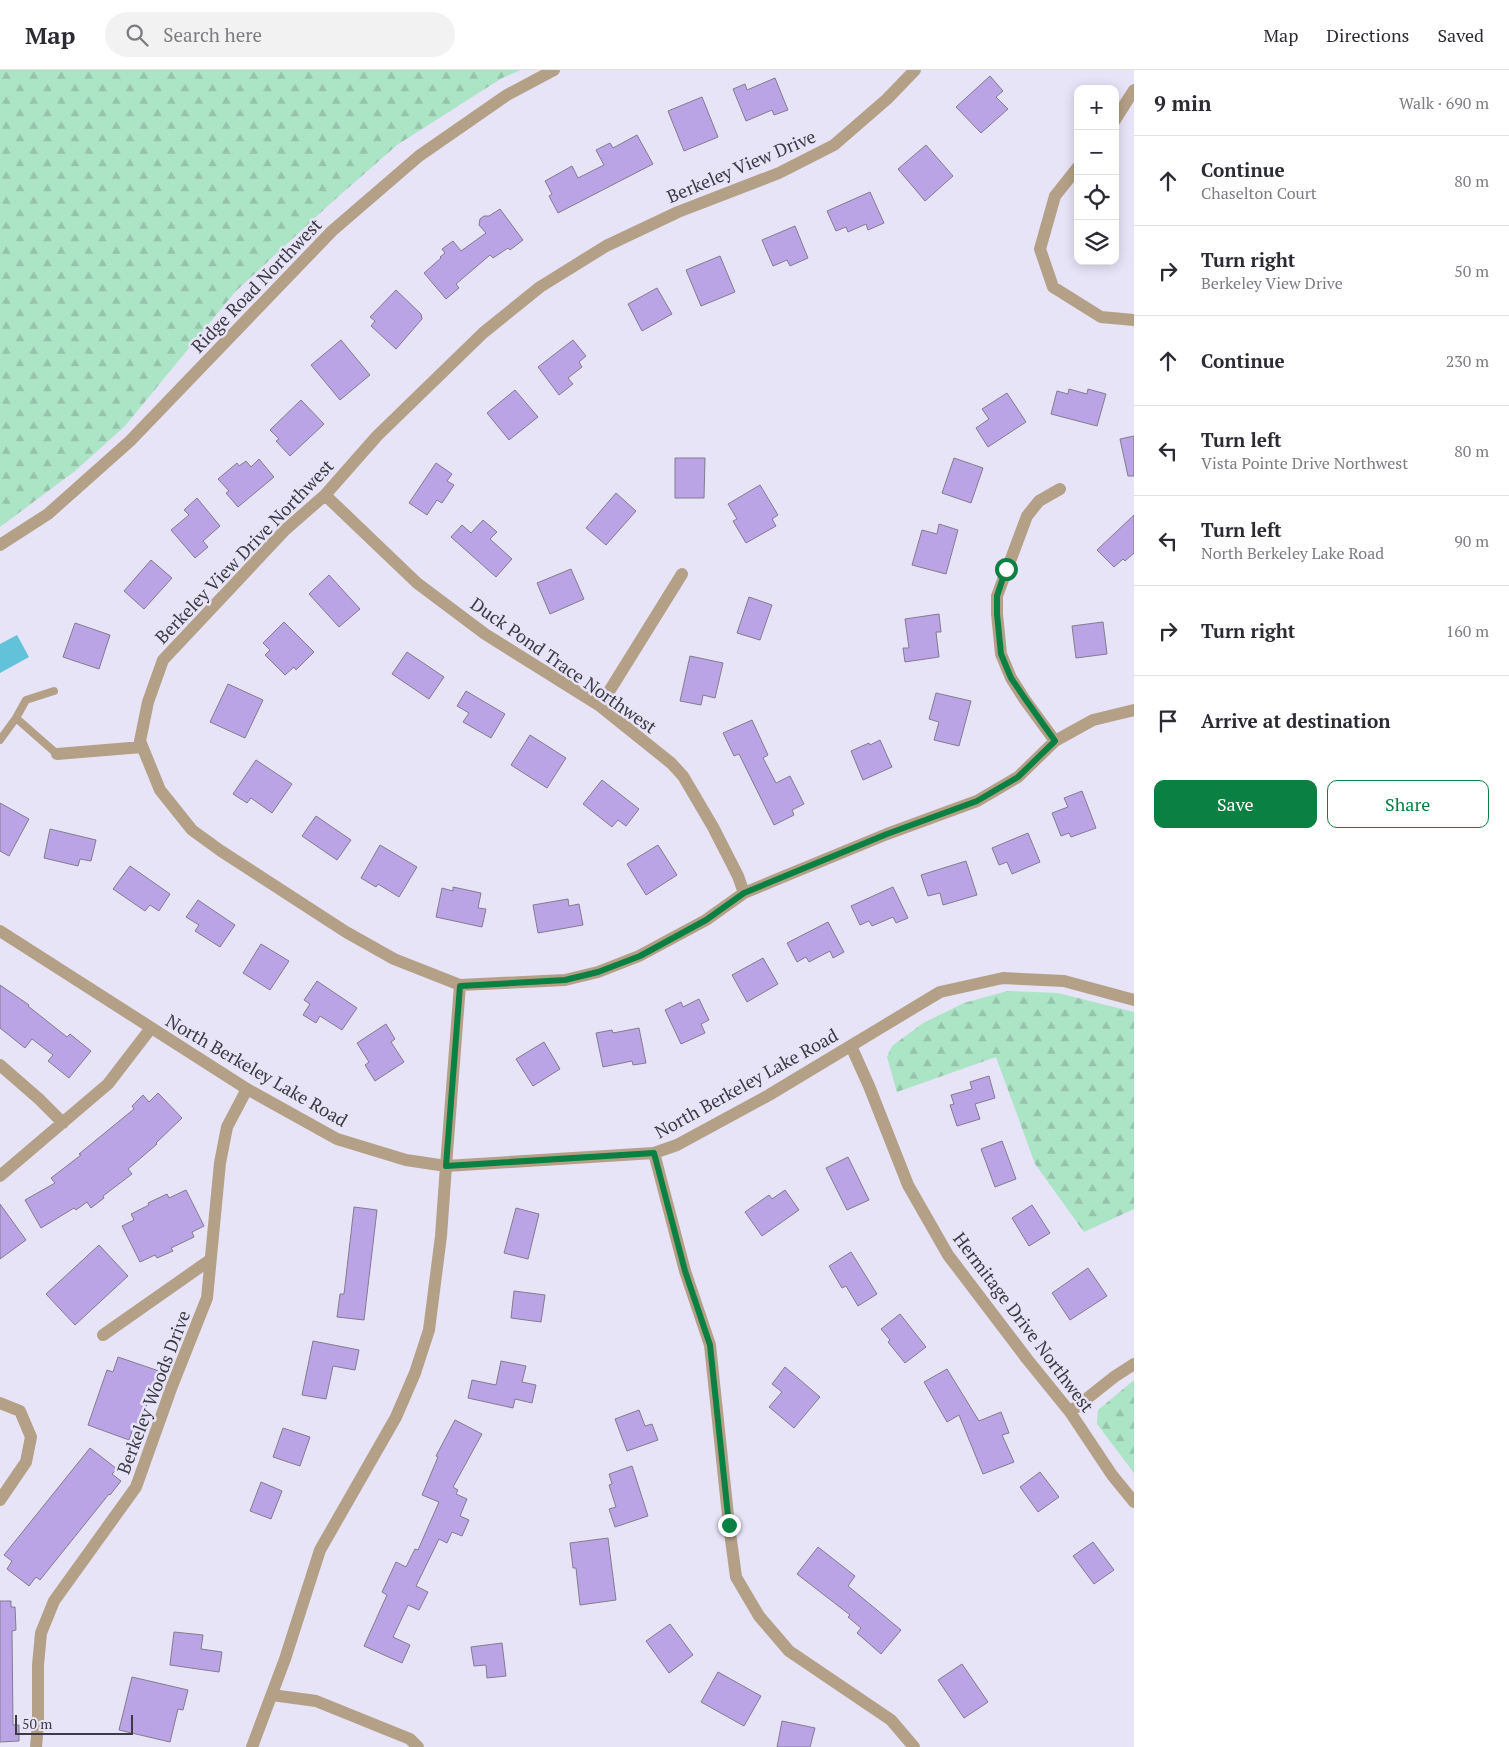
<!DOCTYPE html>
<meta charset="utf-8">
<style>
:root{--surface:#fff;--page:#f2f2f3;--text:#2b2b33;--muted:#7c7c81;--line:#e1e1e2;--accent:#0b8043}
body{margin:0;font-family:"PT Serif",serif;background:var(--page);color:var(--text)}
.controls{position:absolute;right:15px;top:15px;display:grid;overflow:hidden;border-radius:10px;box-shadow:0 2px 12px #0003}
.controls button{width:45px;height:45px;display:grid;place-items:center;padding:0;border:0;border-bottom:1px solid var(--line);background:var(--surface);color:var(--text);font:25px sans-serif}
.scale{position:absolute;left:15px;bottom:12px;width:118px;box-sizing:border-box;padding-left:5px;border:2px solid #3c3b43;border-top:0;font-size:14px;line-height:18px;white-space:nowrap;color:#3c3b43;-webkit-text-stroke:4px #e7e4f8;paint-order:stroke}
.stop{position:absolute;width:15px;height:15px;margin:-11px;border:4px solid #0b8043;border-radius:50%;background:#fff}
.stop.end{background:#0b8043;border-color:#fff;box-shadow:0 1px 5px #0008}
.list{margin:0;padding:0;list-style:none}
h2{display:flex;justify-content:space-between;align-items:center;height:65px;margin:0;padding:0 20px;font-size:21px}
h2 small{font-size:16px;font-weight:400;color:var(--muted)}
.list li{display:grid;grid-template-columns:32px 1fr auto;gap:15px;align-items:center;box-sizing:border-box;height:90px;padding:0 20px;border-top:1px solid var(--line)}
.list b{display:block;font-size:19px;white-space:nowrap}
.list p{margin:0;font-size:16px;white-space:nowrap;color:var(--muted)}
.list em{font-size:16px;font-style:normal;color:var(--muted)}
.actions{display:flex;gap:10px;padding:15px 20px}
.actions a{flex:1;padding:11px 0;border:1px solid var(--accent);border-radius:10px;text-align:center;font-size:18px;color:var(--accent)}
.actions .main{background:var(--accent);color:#fff}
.icon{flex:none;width:28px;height:28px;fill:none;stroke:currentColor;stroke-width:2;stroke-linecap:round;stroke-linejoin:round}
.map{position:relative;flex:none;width:1134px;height:1677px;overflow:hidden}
header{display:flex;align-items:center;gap:30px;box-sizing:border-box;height:70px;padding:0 25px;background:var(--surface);border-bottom:1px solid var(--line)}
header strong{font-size:24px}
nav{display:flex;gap:28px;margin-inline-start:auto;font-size:18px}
.search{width:350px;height:45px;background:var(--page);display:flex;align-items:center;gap:12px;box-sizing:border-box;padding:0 18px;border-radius:28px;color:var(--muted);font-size:19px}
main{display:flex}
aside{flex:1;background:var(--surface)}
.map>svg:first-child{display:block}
.forest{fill:url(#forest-firs)}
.water{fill:#62c2d9}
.building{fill:#bba4e6;stroke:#827c8e}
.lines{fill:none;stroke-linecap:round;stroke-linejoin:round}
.service{stroke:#b4a086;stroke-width:8}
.minor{stroke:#b4a086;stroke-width:12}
.tertiary{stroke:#b4a086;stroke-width:12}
.route{stroke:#0b8043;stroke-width:6}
.labels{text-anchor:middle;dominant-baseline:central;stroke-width:5;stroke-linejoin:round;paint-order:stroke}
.street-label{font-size:18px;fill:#3c3b43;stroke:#e7e4f8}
</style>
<header>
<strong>Map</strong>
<div class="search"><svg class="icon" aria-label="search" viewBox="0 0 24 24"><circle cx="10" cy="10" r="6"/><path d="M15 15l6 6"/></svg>Search here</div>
<nav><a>Map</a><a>Directions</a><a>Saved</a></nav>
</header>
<main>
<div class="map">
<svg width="1134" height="1677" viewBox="0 0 1134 1677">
<defs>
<pattern id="forest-firs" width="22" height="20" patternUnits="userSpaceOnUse" patternTransform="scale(1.25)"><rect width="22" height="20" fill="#ace4c6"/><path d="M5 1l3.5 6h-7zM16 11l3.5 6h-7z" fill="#95c4ab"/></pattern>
</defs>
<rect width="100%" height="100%" fill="#e7e4f8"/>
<path class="forest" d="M 0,0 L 521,0 L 502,8 L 397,75 L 331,133 L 235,222 L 125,356 L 75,401 L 0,457 Z
M 1007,921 L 1058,923 L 1134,942 L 1134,1139 L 1084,1162 L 1035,1094 L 996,987 L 897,1022 L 887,987 L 892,976 L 923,953 L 964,933 Z
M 1134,1310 L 1134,1403 L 1097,1354 L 1098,1340 Z"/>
<path class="water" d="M 17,565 L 29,587 L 0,603 L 0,574 Z"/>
<path class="building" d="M 990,6 L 1003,21 L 996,27 L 1008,39 L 981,63 L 956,37 Z
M 775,8 L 788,40 L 774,45 L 772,40 L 746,51 L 733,19 L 745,14 L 747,20 Z
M 702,27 L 718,67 L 684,81 L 668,41 Z
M 637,65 L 653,94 L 558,143 L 549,126 L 552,124 L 545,111 L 572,96 L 578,108 L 604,95 L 596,80 L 610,73 L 613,78 Z
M 926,75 L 953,106 L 925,131 L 898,99 Z
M 870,122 L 884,153 L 868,160 L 866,154 L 848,162 L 846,157 L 836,161 L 827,141 Z
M 500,139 L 523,170 L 510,180 L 508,178 L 493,188 L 490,185 L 456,214 L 459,218 L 446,229 L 424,203 L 441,188 L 440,187 L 445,183 L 442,179 L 453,171 L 461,181 L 486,163 L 479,155 L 480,149 L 484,146 L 489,146 Z
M 795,156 L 808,188 L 790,196 L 787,190 L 773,196 L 762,170 Z
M 720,186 L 735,222 L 701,236 L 686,200 Z
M 657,218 L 672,244 L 642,261 L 628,234 Z
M 396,220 L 421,244 L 422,249 L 396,279 L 371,256 L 375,251 L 370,247 Z
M 341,270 L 370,305 L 340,330 L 311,295 Z
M 573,270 L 586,286 L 579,292 L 582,297 L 568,308 L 573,314 L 559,325 L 538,297 Z
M 1069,319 L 1087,324 L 1088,319 L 1106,324 L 1097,356 L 1051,344 L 1057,321 L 1068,324 Z
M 515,320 L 538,347 L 509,370 L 487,343 Z
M 1007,323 L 1026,352 L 988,377 L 976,358 L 989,349 L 982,339 Z
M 301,330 L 324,354 L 290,386 L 276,371 L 279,369 L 270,360 Z
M 1134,366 L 1134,406 L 1128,406 L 1120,369 Z
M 675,388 L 705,388 L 704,428 L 675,428 Z
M 954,388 L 983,398 L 971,433 L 942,423 Z
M 259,389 L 274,407 L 238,437 L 226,423 L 229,421 L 218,409 L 237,393 L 239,396 L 246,391 L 251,397 Z
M 436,393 L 452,404 L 447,411 L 454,415 L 442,433 L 437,430 L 427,445 L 409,433 Z
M 760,415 L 778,445 L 772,449 L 776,456 L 746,473 L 733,451 L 737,449 L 728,434 Z
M 616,423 L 636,441 L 606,475 L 586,458 Z
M 197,428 L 220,456 L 203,471 L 208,477 L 195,488 L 171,460 L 189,445 L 184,440 Z
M 1134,445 L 1134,483 L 1125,491 L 1123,489 L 1114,497 L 1097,480 Z
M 483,450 L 497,462 L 490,469 L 512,489 L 496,507 L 451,467 L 462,455 L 471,463 Z
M 939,454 L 958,460 L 946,504 L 912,495 L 922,460 L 937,464 Z
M 151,490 L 172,508 L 144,539 L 124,521 Z
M 571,499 L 584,529 L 550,544 L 537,513 Z
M 329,505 L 360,539 L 339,557 L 309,524 Z
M 749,527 L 772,535 L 760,570 L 737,563 Z
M 939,544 L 941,562 L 936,562 L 939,587 L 905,592 L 903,578 L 909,578 L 905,549 Z
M 284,552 L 314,582 L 296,600 L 294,597 L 285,605 L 265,585 L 270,580 L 263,573 Z
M 1103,552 L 1107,584 L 1076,588 L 1072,556 Z
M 75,553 L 110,565 L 99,599 L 63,587 Z
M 407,582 L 444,607 L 429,629 L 392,604 Z
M 690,586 L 723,593 L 715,628 L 703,625 L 701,635 L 680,631 Z
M 228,614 L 263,630 L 245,668 L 210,652 Z
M 466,621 L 505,644 L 491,668 L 463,652 L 469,643 L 457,636 Z
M 936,623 L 971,631 L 959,676 L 934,670 L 939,652 L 929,649 Z
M 752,650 L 768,685 L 763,688 L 776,713 L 790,706 L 804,734 L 792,740 L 794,745 L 774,755 L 739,684 L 734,686 L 723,663 Z
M 530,665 L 566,688 L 547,718 L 511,695 Z
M 880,670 L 892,697 L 863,710 L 851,681 L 869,673 L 870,675 Z
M 256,690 L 292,714 L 272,743 L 251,728 L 247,733 L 233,724 Z
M 602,710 L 639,739 L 626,756 L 618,750 L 612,757 L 583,734 Z
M 1082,721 L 1096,758 L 1071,767 L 1069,763 L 1061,766 L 1052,743 L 1068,737 L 1064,728 Z
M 0,733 L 29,749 L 9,786 L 0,781 Z
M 316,746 L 351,770 L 337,790 L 302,766 Z
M 50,759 L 96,770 L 91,791 L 80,789 L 78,796 L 44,788 Z
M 1028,763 L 1040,792 L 1012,804 L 1007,792 L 999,795 L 992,778 Z
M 380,775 L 417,797 L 399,827 L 378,814 L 376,817 L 361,808 Z
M 658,775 L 677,805 L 646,825 L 627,794 Z
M 966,791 L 977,825 L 943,835 L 940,823 L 928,826 L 921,805 Z
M 130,796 L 170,824 L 159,841 L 150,835 L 145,841 L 113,819 Z
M 453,817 L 481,823 L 478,838 L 486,839 L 482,857 L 436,847 L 442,818 L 453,821 Z
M 893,817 L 908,848 L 896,853 L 893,847 L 872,856 L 869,851 L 860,855 L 851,836 Z
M 568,829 L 569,836 L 579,834 L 583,855 L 538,863 L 533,835 Z
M 198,830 L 235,855 L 220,877 L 195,861 L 199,855 L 186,847 Z
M 828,852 L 844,882 L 833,888 L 830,881 L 809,892 L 806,887 L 797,892 L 787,873 Z
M 261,874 L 289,891 L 270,920 L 243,903 Z
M 763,888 L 778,914 L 747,932 L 732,905 Z
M 317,911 L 357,938 L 342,960 L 320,946 L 316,953 L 303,945 L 310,934 L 304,930 Z
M 0,915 L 29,935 L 28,936 L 67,967 L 70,964 L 91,981 L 69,1008 L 48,991 L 53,985 L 32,969 L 25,978 L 0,958 Z
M 699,929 L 709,950 L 701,954 L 705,963 L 681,974 L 665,940 L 681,932 L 683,937 Z
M 386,954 L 395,969 L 391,972 L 404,992 L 375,1011 L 365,995 L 369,992 L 357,973 Z
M 639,958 L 646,993 L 633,995 L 632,991 L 603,997 L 596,963 L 612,960 L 613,963 Z
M 544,972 L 560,999 L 533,1016 L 516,989 Z
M 989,1006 L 995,1028 L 975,1034 L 980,1049 L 957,1056 L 950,1035 L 954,1034 L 951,1025 L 972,1019 L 970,1012 Z
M 158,1023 L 182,1048 L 156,1073 L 157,1074 L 128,1099 L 132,1104 L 103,1126 L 104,1128 L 91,1138 L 87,1132 L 76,1140 L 74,1138 L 41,1158 L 25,1130 L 55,1113 L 51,1108 L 81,1085 L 79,1084 L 134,1039 L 132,1036 L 143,1025 L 149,1032 Z
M 1002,1071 L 1016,1109 L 995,1117 L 981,1079 Z
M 848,1087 L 869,1130 L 847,1140 L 826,1098 Z
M 186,1120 L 204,1156 L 192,1162 L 194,1167 L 171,1178 L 173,1181 L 157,1188 L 155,1185 L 140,1192 L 122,1156 L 134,1150 L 131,1144 L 149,1135 L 148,1133 L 167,1124 L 169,1128 Z
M 785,1120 L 799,1140 L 762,1166 L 745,1142 L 769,1125 L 772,1129 Z
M 0,1134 L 26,1170 L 0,1189 Z
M 1032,1135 L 1050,1163 L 1029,1176 L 1012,1148 Z
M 354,1137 L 377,1140 L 364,1250 L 337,1247 L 340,1224 L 344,1224 Z
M 516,1138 L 539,1144 L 528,1189 L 504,1183 Z
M 99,1175 L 128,1206 L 75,1255 L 46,1224 Z
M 851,1182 L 877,1224 L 858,1236 L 846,1216 L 842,1218 L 829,1196 Z
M 1088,1198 L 1107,1226 L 1070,1250 L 1052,1223 Z
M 514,1221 L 545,1225 L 541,1252 L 511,1248 Z
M 900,1244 L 926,1277 L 905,1293 L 888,1272 L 890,1270 L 881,1259 Z
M 313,1271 L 359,1280 L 355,1300 L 333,1296 L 326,1329 L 302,1325 Z
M 118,1287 L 159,1301 L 139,1356 L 134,1355 L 129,1370 L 88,1355 L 107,1300 L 113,1302 Z
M 501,1291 L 526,1296 L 522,1312 L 536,1315 L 532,1333 L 515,1329 L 513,1338 L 468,1328 L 472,1310 L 496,1315 Z
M 785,1297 L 820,1327 L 794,1358 L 769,1337 L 782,1322 L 772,1314 Z
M 947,1299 L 979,1351 L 1001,1342 L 1009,1363 L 1002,1365 L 1014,1392 L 983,1404 L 959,1345 L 947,1352 L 924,1312 Z
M 639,1340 L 645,1356 L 652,1354 L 658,1370 L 627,1381 L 615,1349 Z
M 455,1350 L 482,1364 L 453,1417 L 458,1420 L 456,1424 L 467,1429 L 460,1446 L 469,1450 L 462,1466 L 452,1462 L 447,1473 L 439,1469 L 416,1516 L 428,1522 L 419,1540 L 408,1535 L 393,1567 L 410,1575 L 402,1593 L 364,1576 L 387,1525 L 382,1522 L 396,1492 L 406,1497 L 415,1479 L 418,1480 L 439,1432 L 422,1425 L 438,1387 L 436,1386 Z
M 283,1358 L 310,1367 L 300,1396 L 273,1387 Z
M 90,1378 L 117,1399 L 112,1404 L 121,1411 L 110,1425 L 109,1424 L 40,1510 L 36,1507 L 29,1516 L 7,1499 L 12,1491 L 4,1485 Z
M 632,1396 L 648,1446 L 615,1457 L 609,1439 L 616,1437 L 609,1415 L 612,1414 L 609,1404 Z
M 1040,1402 L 1059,1427 L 1038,1442 L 1020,1417 Z
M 261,1412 L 282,1421 L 271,1449 L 250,1441 Z
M 608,1468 L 616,1530 L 580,1535 L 576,1498 L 573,1498 L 570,1473 Z
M 1093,1472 L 1114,1500 L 1094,1514 L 1073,1486 Z
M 818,1477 L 855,1506 L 848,1516 L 901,1560 L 881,1584 L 857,1563 L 861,1558 L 848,1547 L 850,1545 L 797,1504 Z
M 0,1531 L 11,1531 L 11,1537 L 15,1537 L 16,1560 L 12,1561 L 13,1655 L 19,1655 L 19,1671 L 0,1672 Z
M 670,1554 L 693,1585 L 669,1603 L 646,1571 Z
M 174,1562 L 203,1565 L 201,1579 L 222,1582 L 219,1602 L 170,1595 Z
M 502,1573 L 506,1606 L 487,1608 L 486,1595 L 474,1596 L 471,1577 Z
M 962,1594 L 988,1632 L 964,1648 L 938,1610 Z
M 718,1602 L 761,1626 L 744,1656 L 701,1632 Z
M 132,1607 L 188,1620 L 183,1640 L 178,1639 L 170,1672 L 119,1660 Z
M 782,1651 L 815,1658 L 810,1677 L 777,1677 Z"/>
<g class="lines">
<path class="service" d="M 16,648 L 26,630 L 54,621
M 0,670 L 16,648 L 57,684"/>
<path class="minor" d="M 915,0 L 887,29 L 834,75 L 779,103 L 678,142 L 606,176 L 540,217 L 483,263 L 377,366 L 325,425 L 285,460 L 163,590 L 148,632 L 140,671 L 160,720 L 192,760 L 221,781 L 346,862 L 394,889 L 460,915 L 565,910 L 598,902 L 639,886 L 706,850 L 744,823 L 887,764 L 977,731 L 1018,707 L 1055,671 L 1093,650 L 1134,640
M 1115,50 L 1134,20
M 1078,97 L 1055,126 L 1040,179 L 1053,217 L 1101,247 L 1134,250
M 325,425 L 417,513 L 485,564 L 600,636 L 671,693 L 683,706 L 713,757 L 738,806 L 744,823
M 0,475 L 48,444 L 130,371 L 332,161 L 419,86 L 507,25 L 554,0
M 600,636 L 682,504
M 1055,671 L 1025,630 L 1011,608 L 1001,584 L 997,544 L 997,526 L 1027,446 L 1039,431 L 1060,419
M 57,684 L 142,677
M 851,976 L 869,1016 L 908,1115 L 948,1185 L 1027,1289 L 1070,1342 L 1112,1405 L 1134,1432
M 0,995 L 39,1029 L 63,1053
M 654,1083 L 685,1201 L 710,1275 L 729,1455 L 736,1507 L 759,1546 L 789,1581 L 891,1650 L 914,1677
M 446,1096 L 460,915
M 0,1106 L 108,1014 L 151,958
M 103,1265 L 210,1190
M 0,1333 L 20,1341 L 31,1367 L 26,1392 L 0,1430
M 1070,1342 L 1114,1307 L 1134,1294
M 272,1625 L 316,1631 L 410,1669 L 418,1677
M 36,1677 L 38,1654 L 38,1595 L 41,1563 L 54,1531 L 136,1417 L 172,1316 L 207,1228 L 220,1093 L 227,1057 L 247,1019"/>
<path class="tertiary" d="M 0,861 L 247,1019 L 337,1069 L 406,1090 L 446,1096 L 654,1083 L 677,1075 L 769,1025 L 940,922 L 1003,908 L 1064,911 L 1134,930
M 252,1677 L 285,1589 L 320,1480 L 396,1347 L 415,1303 L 429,1260 L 441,1166 L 446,1096"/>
</g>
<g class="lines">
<path class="route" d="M 729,1455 L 710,1275 L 685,1201 L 654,1083 L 446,1096 L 460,916 L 565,910 L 598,902 L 640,886 L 706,850 L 744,823 L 887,764 L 977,731 L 1018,707 L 1055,671 L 1026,630 L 1011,608 L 1001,584 L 997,544 L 997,526 L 1006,499"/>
</g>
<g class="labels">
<g class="street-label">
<text transform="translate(741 96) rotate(-23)">Berkeley View Drive</text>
<text transform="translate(256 215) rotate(-46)">Ridge Road Northwest</text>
<text transform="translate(244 481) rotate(-46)">Berkeley View Drive Northwest</text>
<text transform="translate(564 595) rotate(35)">Duck Pond Trace Northwest</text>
<text transform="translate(257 1000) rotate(30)">North Berkeley Lake Road</text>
<text transform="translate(746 1013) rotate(-29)">North Berkeley Lake Road</text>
<text transform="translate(1024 1252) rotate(53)">Hermitage Drive Northwest</text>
<text transform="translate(153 1322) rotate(-69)">Berkeley Woods Drive</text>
</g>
</g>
</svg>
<div class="controls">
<button>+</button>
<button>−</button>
<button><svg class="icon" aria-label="locate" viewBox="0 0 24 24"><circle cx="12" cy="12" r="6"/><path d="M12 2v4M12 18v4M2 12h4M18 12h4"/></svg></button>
<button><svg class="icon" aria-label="layers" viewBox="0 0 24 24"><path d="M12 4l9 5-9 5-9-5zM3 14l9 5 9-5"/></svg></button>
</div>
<div class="scale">50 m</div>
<div class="stop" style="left:1006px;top:499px"></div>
<div class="stop end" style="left:729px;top:1455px"></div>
</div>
<aside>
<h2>9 min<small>Walk · 690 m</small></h2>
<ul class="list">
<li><svg class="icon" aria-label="ahead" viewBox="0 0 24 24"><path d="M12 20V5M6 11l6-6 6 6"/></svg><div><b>Continue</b><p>Chaselton Court</p></div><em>80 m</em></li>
<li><svg class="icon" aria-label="right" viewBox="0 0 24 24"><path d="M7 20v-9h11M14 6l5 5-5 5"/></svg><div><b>Turn right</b><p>Berkeley View Drive</p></div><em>50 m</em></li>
<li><svg class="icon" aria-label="ahead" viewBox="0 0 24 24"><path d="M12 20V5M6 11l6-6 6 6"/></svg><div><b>Continue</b></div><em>230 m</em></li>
<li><svg class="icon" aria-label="left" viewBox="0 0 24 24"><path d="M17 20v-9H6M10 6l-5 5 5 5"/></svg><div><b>Turn left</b><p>Vista Pointe Drive Northwest</p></div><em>80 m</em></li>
<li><svg class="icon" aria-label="left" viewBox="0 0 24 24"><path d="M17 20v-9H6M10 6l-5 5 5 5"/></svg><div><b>Turn left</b><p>North Berkeley Lake Road</p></div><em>90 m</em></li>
<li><svg class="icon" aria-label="right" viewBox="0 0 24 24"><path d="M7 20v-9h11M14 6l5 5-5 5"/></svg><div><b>Turn right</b></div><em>160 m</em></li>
<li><svg class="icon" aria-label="arrive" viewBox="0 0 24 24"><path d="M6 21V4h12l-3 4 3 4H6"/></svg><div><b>Arrive at destination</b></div></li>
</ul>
<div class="actions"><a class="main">Save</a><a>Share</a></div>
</aside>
</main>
